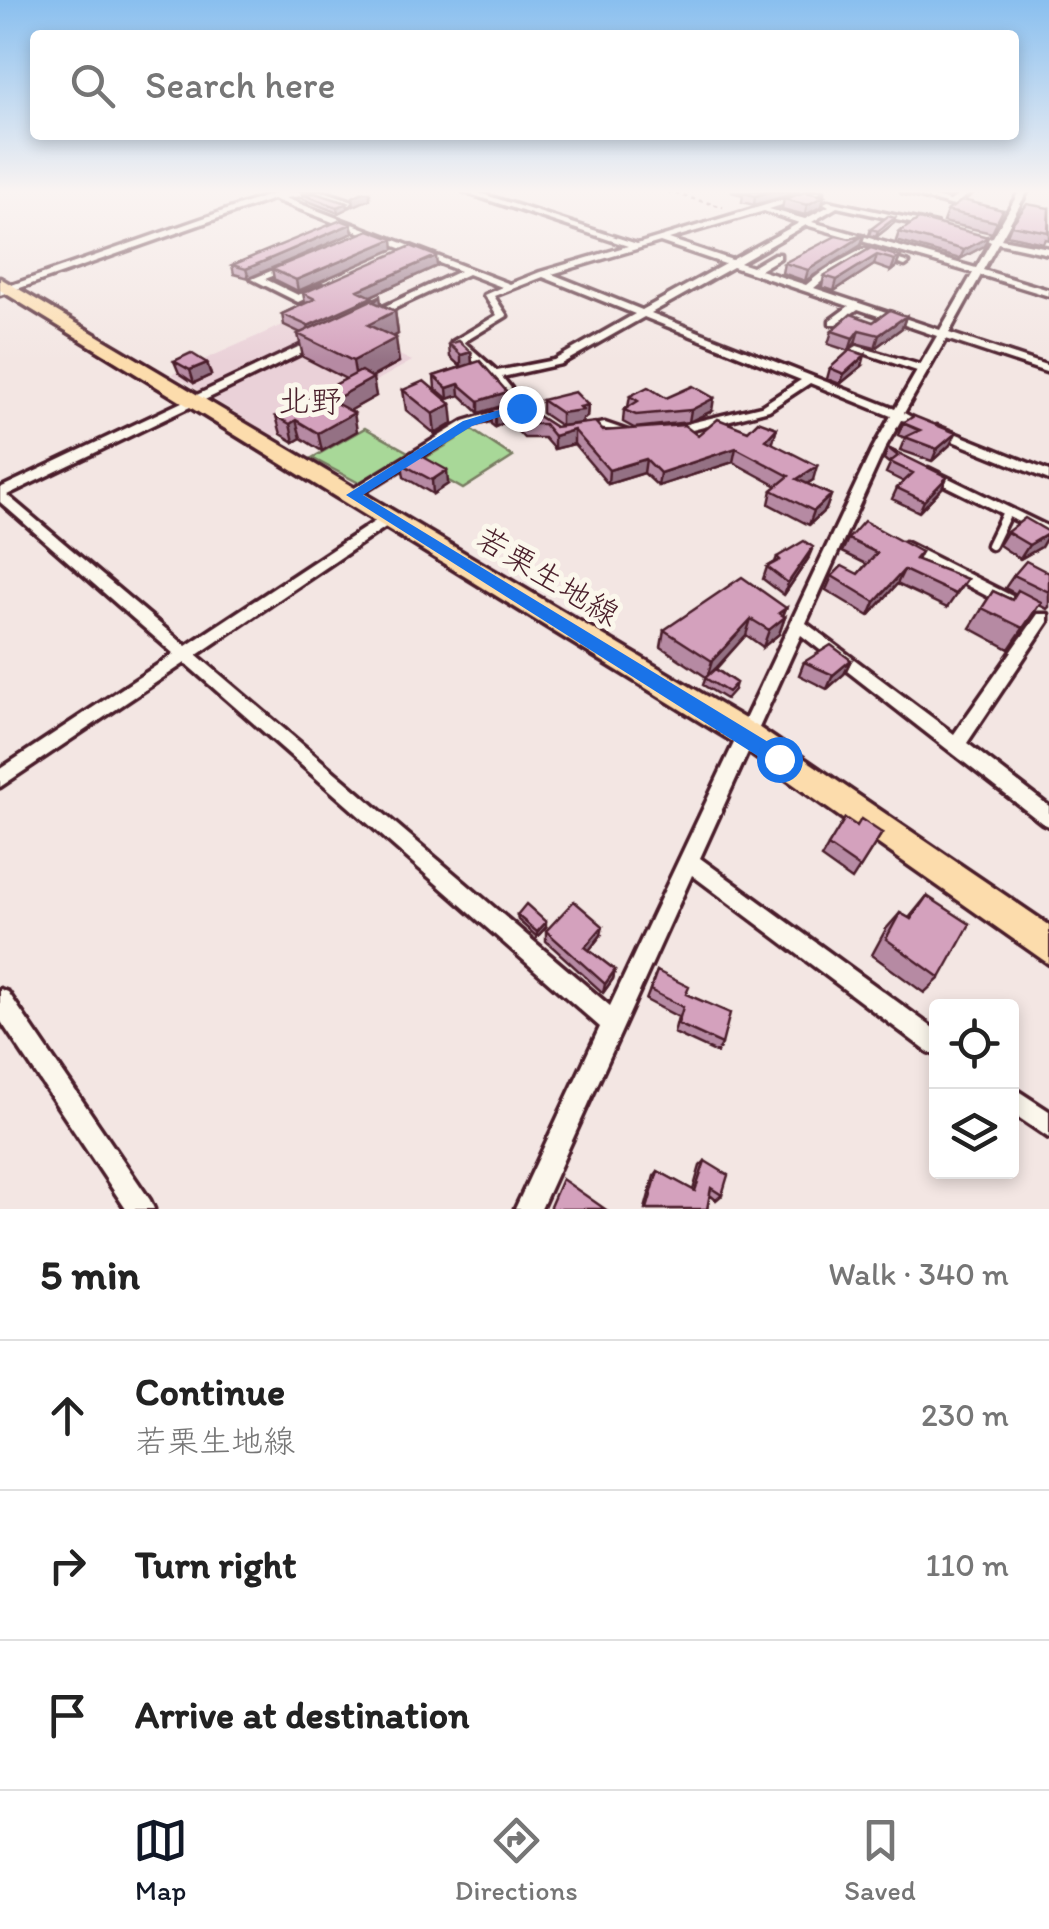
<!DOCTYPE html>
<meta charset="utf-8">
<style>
:root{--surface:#fff;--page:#f6f6f6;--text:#222;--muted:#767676;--line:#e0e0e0;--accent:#111827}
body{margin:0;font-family:Itim,"Klee One",sans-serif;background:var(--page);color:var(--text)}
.controls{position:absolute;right:30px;bottom:30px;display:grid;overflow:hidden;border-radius:10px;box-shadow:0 5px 15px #0003}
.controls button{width:90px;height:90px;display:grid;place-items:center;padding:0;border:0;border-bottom:2px solid var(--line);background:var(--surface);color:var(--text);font:50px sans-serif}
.stop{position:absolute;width:30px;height:30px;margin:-22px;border:8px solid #1a73e8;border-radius:50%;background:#fff}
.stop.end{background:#1a73e8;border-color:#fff;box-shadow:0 2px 10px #0008}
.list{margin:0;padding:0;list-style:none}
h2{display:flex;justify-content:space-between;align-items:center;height:130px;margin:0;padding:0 40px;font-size:42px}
h2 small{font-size:32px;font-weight:400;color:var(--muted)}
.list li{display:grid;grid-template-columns:65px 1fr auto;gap:30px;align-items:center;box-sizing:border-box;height:150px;padding:0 40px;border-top:2px solid var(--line)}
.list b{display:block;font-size:38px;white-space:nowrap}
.list p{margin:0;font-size:32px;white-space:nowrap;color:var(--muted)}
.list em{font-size:32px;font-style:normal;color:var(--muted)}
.icon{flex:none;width:55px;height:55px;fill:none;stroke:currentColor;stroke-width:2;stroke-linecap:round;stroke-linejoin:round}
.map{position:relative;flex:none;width:1049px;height:1209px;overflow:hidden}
.search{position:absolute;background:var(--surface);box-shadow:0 5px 15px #0003;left:30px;right:30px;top:30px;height:110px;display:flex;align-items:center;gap:25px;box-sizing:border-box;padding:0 35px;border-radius:10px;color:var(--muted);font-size:38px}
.sheet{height:580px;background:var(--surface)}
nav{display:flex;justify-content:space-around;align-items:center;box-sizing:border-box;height:140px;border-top:2px solid var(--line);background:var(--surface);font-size:28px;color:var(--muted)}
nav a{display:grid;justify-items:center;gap:5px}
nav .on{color:var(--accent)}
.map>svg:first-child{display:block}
.built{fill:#ead1d8}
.green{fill:#a8d898;stroke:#797c62;stroke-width:2.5}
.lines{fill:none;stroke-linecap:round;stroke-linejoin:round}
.lane-casing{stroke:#4a1f2b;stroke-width:15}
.street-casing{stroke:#4a1f2b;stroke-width:7}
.primary-casing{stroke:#4a1f2b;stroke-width:7}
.path{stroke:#4a1f2b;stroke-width:2.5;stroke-dasharray:4 4;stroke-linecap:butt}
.lane{stroke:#fbf7ec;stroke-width:8}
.street{fill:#fbf7ec;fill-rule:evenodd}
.primary{fill:#fcdcac;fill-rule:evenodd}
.wall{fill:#b68aa3;stroke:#4a1f2b;stroke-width:2.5}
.shaded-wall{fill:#947184;stroke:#4a1f2b;stroke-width:2.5}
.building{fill:#d4a1bd;stroke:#4a1f2b;stroke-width:2.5}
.route{fill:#1a73e8}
.labels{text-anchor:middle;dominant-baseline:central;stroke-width:10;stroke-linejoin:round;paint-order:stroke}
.far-quarter-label{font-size:32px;fill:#4a1f2b;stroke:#fbf7ec}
.street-label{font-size:32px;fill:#4a1f2b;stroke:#fbf7ec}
</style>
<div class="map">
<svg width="1049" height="1209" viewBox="0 0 1049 1209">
<rect width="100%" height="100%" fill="#f3e6e3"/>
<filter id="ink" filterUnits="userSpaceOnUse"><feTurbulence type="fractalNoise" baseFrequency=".01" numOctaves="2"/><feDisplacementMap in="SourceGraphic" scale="20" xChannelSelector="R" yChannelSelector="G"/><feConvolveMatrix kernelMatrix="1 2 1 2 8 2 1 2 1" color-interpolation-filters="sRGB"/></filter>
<g filter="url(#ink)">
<path class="built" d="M 309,313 L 412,361 L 275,437 L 172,374 Z"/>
<path class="green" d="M 365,428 L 410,453 L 361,484 L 312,458 Z
M 472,430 L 513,457 L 463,489 L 417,463 Z"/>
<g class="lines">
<defs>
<path id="lane" d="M 991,545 L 1007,512"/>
<path id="street" d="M 278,192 L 326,192 L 353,201 L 350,205 L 316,194 L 285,198 L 510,284 L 540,272 L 628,246 L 464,192 L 476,192 L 637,244 L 809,192 L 822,192 L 769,209 L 805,219 L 829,206 L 824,203 L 828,201 L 936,224 L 936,228 L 933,228 L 837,207 L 812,222 L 976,268 L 991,242 L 985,239 L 993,237 L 1019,192 L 1027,192 L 1001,239 L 1049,248 L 1049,254 L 998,243 L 983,270 L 1049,290 L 1049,296 L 981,275 L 949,333 L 1049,366 L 1049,373 L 946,339 L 904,413 L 913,418 L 907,421 L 901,420 L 885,448 L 806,623 L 954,734 L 1038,614 L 1048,614 L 1048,622 L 967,743 L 1049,806 L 1049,826 L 1042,823 L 801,635 L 700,858 L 936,1030 L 936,1055 L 928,1052 L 692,875 L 541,1209 L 515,1209 L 600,1027 L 185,663 L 0,787 L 0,769 L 174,654 L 0,502 L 0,488 L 313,340 L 321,340 L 321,344 L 7,495 L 186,646 L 386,514 L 396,514 L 398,517 L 396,520 L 197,655 L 610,1006 L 873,448 L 891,416 L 810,383 L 769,410 L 673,435 L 669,434 L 669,428 L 761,406 L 801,380 L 644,317 L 561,364 L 502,377 L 527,408 L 525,410 L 472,425 L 353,499 L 348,498 L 346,495 L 348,492 L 464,421 L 514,406 L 491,377 L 452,342 L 497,315 L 484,295 L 502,287 L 468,274 L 372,319 L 366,319 L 366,315 L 460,271 L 273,199 L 0,295 L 0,289 ZM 764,211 L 799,223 L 732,260 L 669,239 ZM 806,225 L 973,273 L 940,330 L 814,288 L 833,272 L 869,253 L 869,249 L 863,249 L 827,268 L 806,285 L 760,270 L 780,258 L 780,254 L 774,254 L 752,267 L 740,263 ZM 660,242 L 725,264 L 642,310 L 552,274 ZM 733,267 L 849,306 L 830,320 L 830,324 L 836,324 L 858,309 L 937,336 L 920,365 L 857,346 L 852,349 L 917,371 L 895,409 L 651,313 ZM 543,277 L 635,314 L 554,360 L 497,371 L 464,342 L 507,316 L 494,296 Z
M 902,192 L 915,192 L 950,201 L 963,192 L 972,192 L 957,203 L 980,210 L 976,212 Z
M 876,253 L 909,263 L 905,266 L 876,257 Z
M 290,263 L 294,266 L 293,268 L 265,279 L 298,295 L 321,285 L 324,286 L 324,290 L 298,302 L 252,279 Z
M 605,423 L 634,433 L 636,436 L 630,440 L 604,431 L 581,435 L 575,431 L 577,428 Z
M 937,426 L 1049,471 L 1049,480 L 933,433 L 931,430 Z
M 928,468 L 1049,527 L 1049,537 L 924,475 L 922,472 Z
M 905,542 L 1014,597 L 1016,601 L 1014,605 L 1004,605 L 900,550 L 898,547 L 900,544 Z
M 0,989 L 8,992 L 150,1200 L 154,1209 L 126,1209 L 0,1020 Z
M 1012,1087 L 1049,1111 L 1049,1138 L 1012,1113 Z"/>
<path id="primary" d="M 0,278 L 755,725 L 1049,925 L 1049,964 L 735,743 L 0,290 Z"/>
</defs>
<use href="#lane" class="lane-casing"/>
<use href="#street" class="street-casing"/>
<use href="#primary" class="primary-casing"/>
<path class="path" d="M 668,192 L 723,207"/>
<use href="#lane" class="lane"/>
<use href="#street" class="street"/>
<use href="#primary" class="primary"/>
</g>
<path class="wall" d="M 731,192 L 800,192 L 754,205 L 742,202 L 743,195 Z
M 926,192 L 957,192 L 949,197 Z
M 302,194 L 348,208 L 338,213 L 303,199 Z
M 784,199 L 822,206 L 805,215 L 782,209 Z
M 1049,208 L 1049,240 L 1045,239 L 1043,243 L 1007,235 L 1011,225 Z
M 1003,210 L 992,233 L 943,222 L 947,211 Z
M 894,223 L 876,237 L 869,235 L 871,229 Z
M 351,224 L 353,233 L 249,278 L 234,274 L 232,265 Z
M 899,232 L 984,246 L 960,259 L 896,241 Z
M 864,235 L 861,245 L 805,281 L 782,273 L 784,263 Z
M 871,248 L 900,257 L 896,267 L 891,271 L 874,265 L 834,291 L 822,287 L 824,276 Z
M 394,249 L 298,291 L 274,279 L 272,269 Z
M 437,266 L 371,296 L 373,300 L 395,311 L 398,334 L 393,337 L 399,362 L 371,377 L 376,396 L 349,411 L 357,431 L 322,451 L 301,438 L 294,442 L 281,434 L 276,416 L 346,379 L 303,357 L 298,334 L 301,333 L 284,325 L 282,314 L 305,303 L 303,293 Z
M 906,316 L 902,328 L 875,348 L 855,343 L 849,351 L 828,344 L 832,331 Z
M 449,344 L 471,352 L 472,364 L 507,392 L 508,404 L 479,413 L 460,395 L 448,399 L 435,388 L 434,376 L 461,367 L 450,357 Z
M 174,361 L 207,363 L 211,375 L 194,383 L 179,373 Z
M 862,366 L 840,384 L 827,379 L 830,368 Z
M 403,390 L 453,423 L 435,434 L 406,410 Z
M 630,396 L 666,398 L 712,411 L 689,422 L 634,428 L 623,422 L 624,410 L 628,407 Z
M 542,400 L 588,405 L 587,417 L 583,419 L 582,423 L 561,426 L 542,413 Z
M 518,403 L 555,427 L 698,436 L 777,428 L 772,443 L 813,480 L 807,484 L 831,495 L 826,509 L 809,525 L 769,504 L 772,490 L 777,486 L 733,462 L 658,486 L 644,473 L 608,484 L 574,444 L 554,449 L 544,438 L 524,438 L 508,421 L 495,427 L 491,424 L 491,410 Z
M 903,423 L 950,445 L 932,461 L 900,450 L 905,438 L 898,435 Z
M 888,448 L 947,477 L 942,488 L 919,512 L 892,499 L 897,488 L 904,482 L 886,473 L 890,464 L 884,459 Z
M 402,464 L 448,484 L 433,494 L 404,477 Z
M 1007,532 L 1049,534 L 1041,547 L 1020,559 L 999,545 Z
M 848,539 L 921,552 L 917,560 L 967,579 L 947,608 L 897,584 L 869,616 L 826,590 L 832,576 L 858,574 L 866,564 L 842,552 Z
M 777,557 L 808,559 L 784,595 L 763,579 L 767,567 L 775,562 Z
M 1049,573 L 1049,607 L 1047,609 L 1039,605 L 1009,649 L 970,628 L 993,591 L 1012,600 L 1016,594 L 1005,588 L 1014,575 Z
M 786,608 L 783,616 L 785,617 L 779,634 L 763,647 L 746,635 L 716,669 L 736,683 L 734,690 L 726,699 L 703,685 L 706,677 L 661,647 L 664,630 Z
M 851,660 L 844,674 L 827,689 L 799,675 L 804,662 Z
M 857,825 L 882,833 L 852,880 L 821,858 L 828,846 Z
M 927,896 L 940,978 L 924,993 L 872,955 L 886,929 L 900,913 L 909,918 Z
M 517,915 L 546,927 L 537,937 L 518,920 Z
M 546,931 L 601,935 L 589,950 L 615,970 L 613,979 L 603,993 L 546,941 Z
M 657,971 L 686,994 L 722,1044 L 717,1053 L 674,1033 L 678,1017 L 646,1000 Z
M 705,1161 L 722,1195 L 716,1200 L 710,1195 L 707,1209 L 645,1209 L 654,1176 L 658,1171 L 693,1190 L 700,1166 Z"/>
<path class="shaded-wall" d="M 363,192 L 370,192 L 370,199 L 354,206 L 353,197 Z
M 770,192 L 800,192 L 754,205 L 755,196 Z
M 824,196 L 822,206 L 805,215 L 807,205 Z
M 347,203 L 348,208 L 338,213 L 337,207 Z
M 895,218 L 894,223 L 876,237 L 878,231 Z
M 351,224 L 353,233 L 249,278 L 246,269 Z
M 864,235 L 861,245 L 805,281 L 808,270 Z
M 988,237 L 984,246 L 960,259 L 964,250 Z
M 393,239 L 394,249 L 298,291 L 296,280 Z
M 877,255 L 874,265 L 834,291 L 837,280 Z
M 436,256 L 437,266 L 360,301 L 358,290 Z
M 900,257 L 896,267 L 891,271 L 895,260 Z
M 380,296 L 383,317 L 395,311 L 398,334 L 371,348 L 368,325 L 374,302 Z
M 372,297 L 374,307 L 311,337 L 308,326 Z
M 906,316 L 902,328 L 875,348 L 879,335 Z
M 859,330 L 855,343 L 849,351 L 853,338 Z
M 396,338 L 399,362 L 357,385 L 353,361 Z
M 471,352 L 472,365 L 461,368 L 461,355 Z
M 865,355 L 862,366 L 840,384 L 844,374 Z
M 207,363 L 211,375 L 194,383 L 190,370 Z
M 373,378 L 376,396 L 335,419 L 332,401 Z
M 459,384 L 460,395 L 448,399 L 447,388 Z
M 507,392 L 508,404 L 479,413 L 479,401 Z
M 714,398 L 712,411 L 689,422 L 691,410 Z
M 451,404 L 453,423 L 435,434 L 433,414 Z
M 588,405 L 587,417 L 583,419 L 582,423 L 561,426 L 561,413 Z
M 508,408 L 508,421 L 495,427 L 495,414 Z
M 354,413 L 357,431 L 322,451 L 318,433 Z
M 296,420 L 301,438 L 294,442 L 290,424 Z
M 777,428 L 773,442 L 763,453 L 766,440 Z
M 574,430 L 574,444 L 554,449 L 554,436 Z
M 956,433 L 950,445 L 932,461 L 937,449 Z
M 736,448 L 733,462 L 658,486 L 660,473 Z
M 646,459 L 644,473 L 608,484 L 609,470 Z
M 817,466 L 813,480 L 792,493 L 797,479 Z
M 447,470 L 448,484 L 433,494 L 432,480 Z
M 947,477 L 942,488 L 919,512 L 924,501 Z
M 831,495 L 826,509 L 809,525 L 814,511 Z
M 1049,533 L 1041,547 L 1020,559 L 1029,545 Z
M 813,547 L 808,559 L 784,595 L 788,583 Z
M 904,570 L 897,584 L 869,616 L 875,602 Z
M 786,608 L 781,620 L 785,617 L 779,634 L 763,647 L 769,630 L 779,613 Z
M 751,619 L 746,635 L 707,678 L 712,661 Z
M 851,660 L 844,674 L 827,689 L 833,675 Z
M 546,922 L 546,927 L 537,937 L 537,932 Z
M 603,926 L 601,935 L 584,957 L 585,947 Z
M 615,970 L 613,979 L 603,993 L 605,984 Z"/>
<path class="building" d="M 745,192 L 770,192 L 755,196 L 743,193 Z
M 805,192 L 824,196 L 807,205 L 784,199 Z
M 315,193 L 347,203 L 337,207 L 302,194 Z
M 963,200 L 1003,210 L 997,222 L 947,211 Z
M 1027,204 L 1049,208 L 1048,232 L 1011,225 Z
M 888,216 L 895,218 L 878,231 L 871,229 Z
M 919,219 L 988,237 L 964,250 L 899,232 Z
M 341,220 L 351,224 L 246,269 L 232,265 Z
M 369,230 L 393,239 L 296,280 L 272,269 Z
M 864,235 L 808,270 L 784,263 L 836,236 L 850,239 Z
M 411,246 L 436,256 L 358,290 L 372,297 L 308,326 L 282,314 L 315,299 L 303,293 Z
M 871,248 L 900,257 L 895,260 L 877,255 L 837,280 L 824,276 Z
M 380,296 L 374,302 L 395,311 L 368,325 L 396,338 L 353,361 L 298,334 Z
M 890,310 L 906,316 L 879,335 L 859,330 L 853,338 L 832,331 L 851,314 L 873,322 Z
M 459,341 L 471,352 L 461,355 L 449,344 Z
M 850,350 L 865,355 L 844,374 L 830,368 Z
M 191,353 L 207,363 L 190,370 L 174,361 Z
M 480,361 L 507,392 L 479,401 L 459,384 L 447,388 L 434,376 Z
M 361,371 L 373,378 L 332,401 L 354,413 L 318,433 L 296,420 L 290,424 L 276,416 Z
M 424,381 L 451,404 L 433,414 L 403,390 Z
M 693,386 L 714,398 L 691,410 L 636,415 L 624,410 L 638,401 L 630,396 L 648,387 L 666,398 Z
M 575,392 L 588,405 L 580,407 L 583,410 L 561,413 L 542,400 Z
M 518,403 L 555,427 L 595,422 L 603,431 L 684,425 L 698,436 L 718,419 L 748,431 L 758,421 L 777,428 L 766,440 L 817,466 L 797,479 L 831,495 L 814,511 L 772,490 L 789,476 L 736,448 L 660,473 L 646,459 L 609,470 L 574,430 L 554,436 L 544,424 L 524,424 L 508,408 L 495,414 L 491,410 Z
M 914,416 L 956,433 L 937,449 L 905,437 L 920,430 L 903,423 Z
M 888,448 L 947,477 L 924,501 L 897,488 L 913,473 L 890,462 L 898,456 Z
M 418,454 L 447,470 L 432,480 L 402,464 Z
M 1025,518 L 1049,532 L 1049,533 L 1029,545 L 1007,532 Z
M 864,521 L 921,552 L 915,559 L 967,579 L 955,594 L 904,570 L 875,602 L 832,576 L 842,566 L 858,574 L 877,553 L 848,539 Z
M 804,541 L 813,547 L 788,583 L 767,567 L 780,560 L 777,557 Z
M 1026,561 L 1049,573 L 1049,592 L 1014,575 Z
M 742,577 L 786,608 L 779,613 L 785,617 L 769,630 L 751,619 L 712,661 L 664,630 Z
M 1018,590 L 1041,602 L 1023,628 L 982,608 L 993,591 L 1012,600 Z
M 831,645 L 851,660 L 833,675 L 804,662 Z
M 715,669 L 736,683 L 728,692 L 705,678 Z
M 845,818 L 857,826 L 861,819 L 882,833 L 860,868 L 828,846 Z
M 927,896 L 970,924 L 940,978 L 886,939 L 900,913 L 911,919 Z
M 574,901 L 603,926 L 585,947 L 615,970 L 605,984 L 546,931 Z
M 526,904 L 546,922 L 537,932 L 517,915 Z
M 657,971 L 689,987 L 686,994 L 730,1013 L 722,1044 L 678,1024 L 683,1007 L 650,990 Z
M 705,1161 L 728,1175 L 722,1195 L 711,1188 L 707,1209 L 647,1209 L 658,1171 L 695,1191 Z
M 562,1179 L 605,1209 L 549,1209 Z"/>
</g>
<linearGradient id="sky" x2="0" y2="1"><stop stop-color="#89bfef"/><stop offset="0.53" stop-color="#faf4f2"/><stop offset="1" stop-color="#faf4f2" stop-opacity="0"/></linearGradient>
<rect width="1049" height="361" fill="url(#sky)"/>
<path class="route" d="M 516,405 L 527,408 L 472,426 L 363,495 L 786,753 L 786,765 L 772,765 L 346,495 L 463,421 Z"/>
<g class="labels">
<g class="far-quarter-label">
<text x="310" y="401">北野</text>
</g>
<g class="street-label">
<text transform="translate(548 576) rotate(31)">若栗生地線</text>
</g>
</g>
</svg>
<div class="controls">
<button><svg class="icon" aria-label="locate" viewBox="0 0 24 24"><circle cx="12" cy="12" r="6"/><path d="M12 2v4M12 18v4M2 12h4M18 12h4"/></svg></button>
<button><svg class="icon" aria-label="layers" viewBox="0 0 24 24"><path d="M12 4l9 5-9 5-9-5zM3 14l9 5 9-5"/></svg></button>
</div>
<div class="stop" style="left:779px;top:759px"></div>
<div class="stop end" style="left:521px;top:408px"></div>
<div class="search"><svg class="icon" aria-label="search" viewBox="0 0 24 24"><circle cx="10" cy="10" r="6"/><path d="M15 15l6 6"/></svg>Search here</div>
</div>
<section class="sheet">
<h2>5 min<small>Walk · 340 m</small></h2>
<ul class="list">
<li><svg class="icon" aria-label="ahead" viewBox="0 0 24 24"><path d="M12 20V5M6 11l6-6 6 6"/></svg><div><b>Continue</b><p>若栗生地線</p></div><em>230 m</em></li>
<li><svg class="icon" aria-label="right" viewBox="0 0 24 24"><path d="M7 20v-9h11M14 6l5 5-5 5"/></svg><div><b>Turn right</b></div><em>110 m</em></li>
<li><svg class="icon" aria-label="arrive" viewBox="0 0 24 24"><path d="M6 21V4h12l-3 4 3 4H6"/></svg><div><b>Arrive at destination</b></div></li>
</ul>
</section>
<nav>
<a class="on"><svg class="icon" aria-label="map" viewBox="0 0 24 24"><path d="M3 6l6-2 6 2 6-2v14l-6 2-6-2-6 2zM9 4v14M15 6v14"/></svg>Map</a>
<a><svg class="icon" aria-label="directions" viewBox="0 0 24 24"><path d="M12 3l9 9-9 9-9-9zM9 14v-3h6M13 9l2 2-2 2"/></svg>Directions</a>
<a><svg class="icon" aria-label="saved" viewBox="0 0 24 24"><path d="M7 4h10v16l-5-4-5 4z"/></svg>Saved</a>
</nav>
